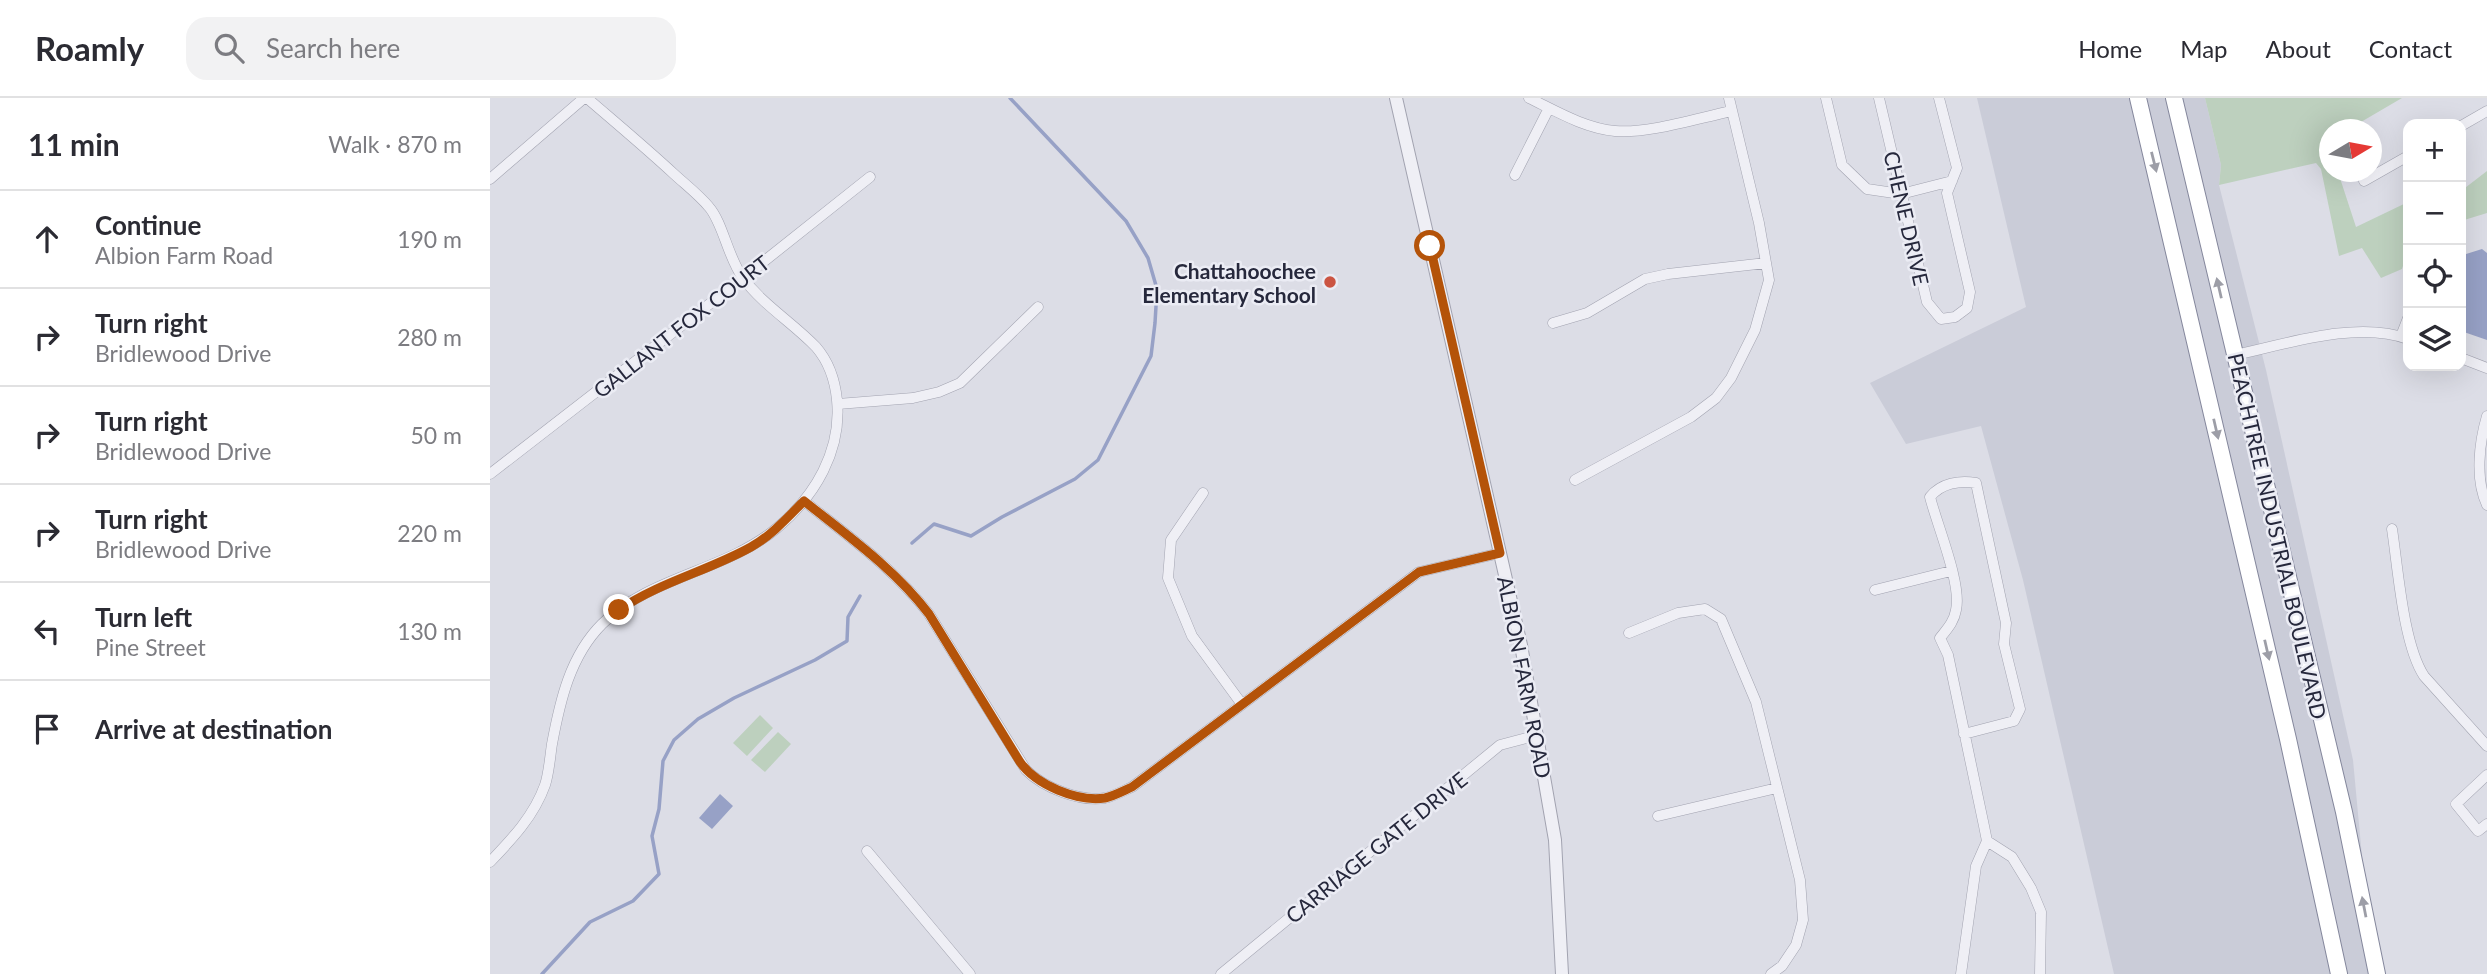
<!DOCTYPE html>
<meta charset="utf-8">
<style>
:root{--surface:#fff;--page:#f2f2f3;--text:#2b2b33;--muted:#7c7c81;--line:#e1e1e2}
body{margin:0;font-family:Lato,sans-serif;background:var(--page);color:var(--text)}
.controls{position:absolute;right:21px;top:21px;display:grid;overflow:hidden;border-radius:14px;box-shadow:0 7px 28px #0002}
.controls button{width:63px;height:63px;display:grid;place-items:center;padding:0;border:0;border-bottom:2px solid var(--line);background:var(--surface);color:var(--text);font:35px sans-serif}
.compass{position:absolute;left:1829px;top:21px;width:63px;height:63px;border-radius:50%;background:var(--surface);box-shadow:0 7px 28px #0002;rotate:80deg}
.stop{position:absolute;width:21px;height:21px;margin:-16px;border:5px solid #b45309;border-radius:50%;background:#fff}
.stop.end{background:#b45309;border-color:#fff;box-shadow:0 2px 7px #0008}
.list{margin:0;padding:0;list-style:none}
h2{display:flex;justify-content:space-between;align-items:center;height:91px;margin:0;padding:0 28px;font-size:30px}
h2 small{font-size:23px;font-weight:400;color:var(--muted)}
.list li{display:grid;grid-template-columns:46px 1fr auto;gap:21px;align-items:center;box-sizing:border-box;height:98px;padding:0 28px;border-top:2px solid var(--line)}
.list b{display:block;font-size:26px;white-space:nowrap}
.list p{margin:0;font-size:23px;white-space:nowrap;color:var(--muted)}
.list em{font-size:23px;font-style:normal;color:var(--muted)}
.icon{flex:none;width:38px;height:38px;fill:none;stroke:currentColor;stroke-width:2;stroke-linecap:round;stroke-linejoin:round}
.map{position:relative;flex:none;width:1997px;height:876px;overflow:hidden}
header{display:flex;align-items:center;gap:42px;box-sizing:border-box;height:98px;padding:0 35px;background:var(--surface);border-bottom:2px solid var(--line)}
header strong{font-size:33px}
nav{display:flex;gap:38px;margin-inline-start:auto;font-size:24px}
.search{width:490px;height:63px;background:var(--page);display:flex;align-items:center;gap:18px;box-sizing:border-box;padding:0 24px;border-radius:21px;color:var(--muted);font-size:26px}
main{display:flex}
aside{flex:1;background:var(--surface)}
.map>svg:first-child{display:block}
.built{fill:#caccd8}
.green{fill:#bdd0be}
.water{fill:#97a1c6}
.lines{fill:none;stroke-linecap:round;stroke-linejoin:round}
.stream{stroke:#97a1c6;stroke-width:3.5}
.minor-casing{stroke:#a2a3b0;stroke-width:11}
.tertiary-casing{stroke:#a2a3b0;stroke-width:14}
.trunk-casing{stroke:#84879c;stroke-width:18}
.minor{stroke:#efeff5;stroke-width:10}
.tertiary{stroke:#efeff5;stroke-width:12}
.trunk{stroke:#fff;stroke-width:16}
.oneway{fill:#9d9ea7}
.route{stroke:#b45309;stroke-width:9}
.poi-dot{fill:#cb5442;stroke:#ebecf4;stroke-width:2.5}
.labels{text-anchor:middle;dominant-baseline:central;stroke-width:5;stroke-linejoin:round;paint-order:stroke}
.street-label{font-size:21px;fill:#26283c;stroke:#ebecf4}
.poi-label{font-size:21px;font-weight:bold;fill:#26283c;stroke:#ebecf4;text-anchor:end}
</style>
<header>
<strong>Roamly</strong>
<div class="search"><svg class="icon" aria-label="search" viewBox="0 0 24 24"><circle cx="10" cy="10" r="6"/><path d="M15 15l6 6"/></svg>Search here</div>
<nav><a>Home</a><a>Map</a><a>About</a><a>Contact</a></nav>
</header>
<main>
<aside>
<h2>11 min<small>Walk · 870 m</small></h2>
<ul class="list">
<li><svg class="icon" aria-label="ahead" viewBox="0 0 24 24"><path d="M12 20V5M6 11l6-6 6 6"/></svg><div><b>Continue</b><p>Albion Farm Road</p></div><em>190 m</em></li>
<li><svg class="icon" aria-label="right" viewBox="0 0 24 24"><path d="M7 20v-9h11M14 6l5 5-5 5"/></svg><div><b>Turn right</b><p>Bridlewood Drive</p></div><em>280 m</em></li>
<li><svg class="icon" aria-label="right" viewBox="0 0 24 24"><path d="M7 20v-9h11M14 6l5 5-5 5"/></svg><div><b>Turn right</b><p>Bridlewood Drive</p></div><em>50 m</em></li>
<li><svg class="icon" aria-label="right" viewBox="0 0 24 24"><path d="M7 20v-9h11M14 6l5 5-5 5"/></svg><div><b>Turn right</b><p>Bridlewood Drive</p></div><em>220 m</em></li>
<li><svg class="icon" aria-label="left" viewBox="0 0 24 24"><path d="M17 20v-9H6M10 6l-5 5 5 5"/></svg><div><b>Turn left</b><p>Pine Street</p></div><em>130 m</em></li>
<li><svg class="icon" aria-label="arrive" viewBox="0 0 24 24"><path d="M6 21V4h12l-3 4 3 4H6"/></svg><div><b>Arrive at destination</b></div></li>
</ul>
</aside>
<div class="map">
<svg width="1997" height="876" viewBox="0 0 1997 876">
<rect width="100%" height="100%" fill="#dcdde6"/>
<path class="built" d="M 1487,0 L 1715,0 L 1731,67 L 1729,87 L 1776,272 L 1863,662 L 1883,876 L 1624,876 L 1533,482 L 1491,328 L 1416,346 L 1380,285 L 1536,209 Z"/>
<path class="green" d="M 1715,0 L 1912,0 L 1859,31 L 1840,32 L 1840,74 L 1848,74 L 1866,129 L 1918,104 L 1918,152 L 1912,171 L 1891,180 L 1872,150 L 1849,158 L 1831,71 L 1826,65 L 1729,87 L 1731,67 Z
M 1997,73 L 1997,115 L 1971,123 L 1971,93 Z
M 270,617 L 283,630 L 257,658 L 243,645 Z
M 288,634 L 301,646 L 275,674 L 261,662 Z"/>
<path class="water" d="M 1992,151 L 1997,155 L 1997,242 L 1971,233 L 1971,167 L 1973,157 Z
M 230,696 L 243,708 L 222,731 L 209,720 Z"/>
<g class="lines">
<path class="stream" d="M 422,445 L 444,426 L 481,438 L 512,419 L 585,381 L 608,362 L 661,258 L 665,225 L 667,191 L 658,160 L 636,123 L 520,0
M 52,876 L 100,824 L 143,803 L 169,776 L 162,738 L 169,711 L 173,663 L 184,642 L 208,621 L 244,600 L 325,562 L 357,543 L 358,519 L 370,498"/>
<defs>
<path id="minor" d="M 1039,0 C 1066,13 1094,30 1125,33 C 1158,36 1208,20 1242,13
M 1336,0 L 1352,67 L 1377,91 L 1411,96 L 1462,83
M 1389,0 L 1437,204 L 1451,221 L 1465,219 L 1477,210 L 1480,194 L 1457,95 L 1467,70 L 1449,0
M 1971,28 L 1997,13
M 1025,77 L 1059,10
M 0,81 L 94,0
M 1874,83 L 1918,58
M 1063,225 L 1097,215 L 1155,181 L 1178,176 L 1276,165
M 1911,238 L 1918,220
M 1745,257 C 1796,246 1867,222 1918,241
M 1971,260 L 1997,270
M 348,306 L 423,300 L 449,294 L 470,285 L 548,209
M 1997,318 C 1989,345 1985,382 1997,407
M 0,376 L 253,180 L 380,79
M 1085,382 L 1201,319 L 1226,300 L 1241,280 L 1265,232 L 1279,182 L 1269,125 L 1239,0
M 713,395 L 681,442 L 678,480 L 702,538 L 751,605
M 314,403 C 358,438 405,471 439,516 L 536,672 C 554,690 590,704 615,700 C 624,698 633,693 642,689 L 929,474 L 1010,455
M 1902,431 C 1908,470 1913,546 1934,578 L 1997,648
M 1385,492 L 1461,473
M 1139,535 L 1188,515 L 1215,511 L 1231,521 L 1266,604 L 1310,782 L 1313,822 L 1306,847 L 1292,868 L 1281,876
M 1997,677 L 1966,706 L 1988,733 L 1997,726
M 1168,718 L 1287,690
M 1497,743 L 1522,759 L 1541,790 L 1551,814 L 1550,876
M 377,753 L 480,876
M 0,764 C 22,741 44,718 55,687 C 59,675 60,659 62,646 C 70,603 80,558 112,526 C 160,478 236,473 287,430 C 325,398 352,353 347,302 C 345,282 339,264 326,249 C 303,225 273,207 253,180 C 238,160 233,125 219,109 C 209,97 196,87 184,76 C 156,50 126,25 97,0
M 731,876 L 1010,647 L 1048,637
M 1471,876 L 1486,768 L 1497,743 L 1494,728 L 1458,557 L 1450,540 C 1457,531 1464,524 1466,512 C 1472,486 1447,427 1440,399 C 1451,385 1470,382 1486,385 L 1516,525 L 1514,546 L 1530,611 L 1524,623 L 1474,636"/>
<path id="tertiary" d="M 906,0 L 1031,547 L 1065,742 L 1072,876"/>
<path id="trunk" d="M 1648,0 L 1798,641 L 1849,876
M 1684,0 L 1854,714 L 1887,876"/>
</defs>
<use href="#minor" class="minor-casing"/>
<use href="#tertiary" class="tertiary-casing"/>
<use href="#trunk" class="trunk-casing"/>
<use href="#minor" class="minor"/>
<use href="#tertiary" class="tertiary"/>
<use href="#trunk" class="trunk"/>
</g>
<defs><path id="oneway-solid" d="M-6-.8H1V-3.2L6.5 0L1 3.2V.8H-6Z" transform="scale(1.75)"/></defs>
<g class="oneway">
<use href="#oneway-solid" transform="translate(1664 64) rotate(76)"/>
<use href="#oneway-solid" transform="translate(1729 190) rotate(-103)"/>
<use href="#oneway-solid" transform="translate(1726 331) rotate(77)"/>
<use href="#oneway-solid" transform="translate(1777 552) rotate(77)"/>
<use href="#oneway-solid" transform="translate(1874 809) rotate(-101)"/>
</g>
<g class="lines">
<path class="route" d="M 129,512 C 170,484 218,473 261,449 C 281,438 298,419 314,403 C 358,438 405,471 439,516 L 530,664 C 546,687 587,704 615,700 C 624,698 633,693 642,689 L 929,474 L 1010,455 L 940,148"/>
</g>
<circle class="poi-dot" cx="840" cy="184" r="7"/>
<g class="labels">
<g class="street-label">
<text transform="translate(1417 120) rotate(77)">CHENE DRIVE</text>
<text transform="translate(191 228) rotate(-38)">GALLANT FOX COURT</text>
<text transform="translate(1788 438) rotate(77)">PEACHTREE INDUSTRIAL BOULEVARD</text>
<text transform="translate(1035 579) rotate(79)">ALBION FARM ROAD</text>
<text transform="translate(886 749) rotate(-39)">CARRIAGE GATE DRIVE</text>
</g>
<g class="poi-label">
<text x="826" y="172">Chattahoochee<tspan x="826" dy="24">Elementary School</tspan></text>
</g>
</g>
</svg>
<div class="controls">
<button>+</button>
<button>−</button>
<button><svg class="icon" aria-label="locate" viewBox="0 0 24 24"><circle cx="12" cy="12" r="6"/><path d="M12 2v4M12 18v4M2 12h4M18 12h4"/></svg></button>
<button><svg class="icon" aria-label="layers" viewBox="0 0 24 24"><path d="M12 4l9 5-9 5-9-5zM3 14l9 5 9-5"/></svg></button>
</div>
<svg class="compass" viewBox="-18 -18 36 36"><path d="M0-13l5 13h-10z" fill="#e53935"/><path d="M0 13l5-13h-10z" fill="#7c7c81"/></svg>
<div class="stop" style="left:940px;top:148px"></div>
<div class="stop end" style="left:129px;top:512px"></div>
</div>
</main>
